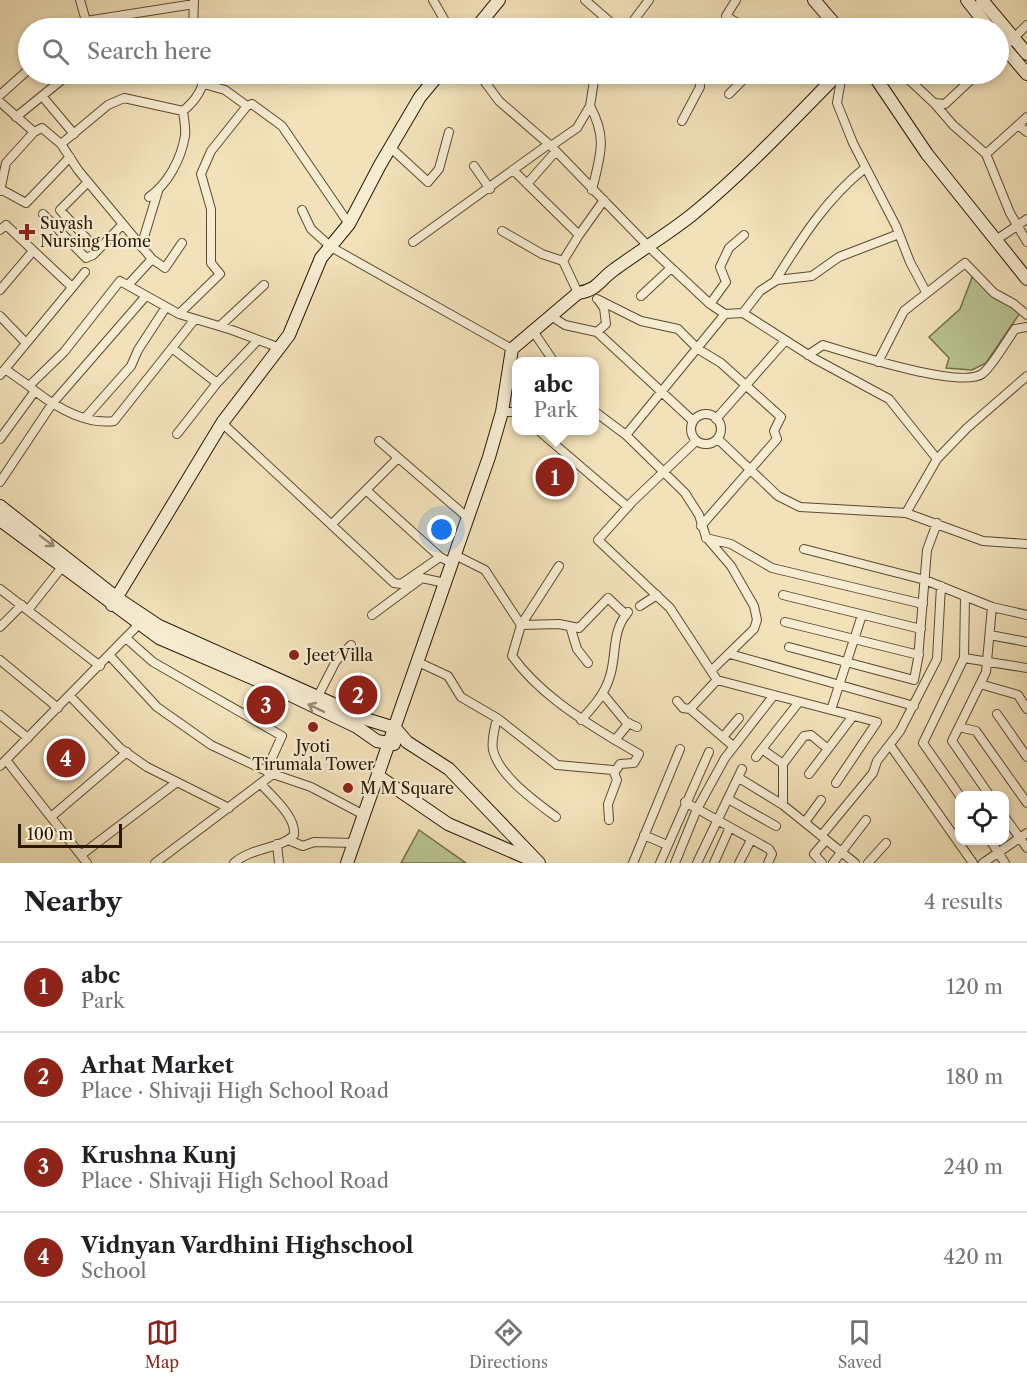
<!DOCTYPE html>
<meta charset="utf-8">
<style>
:root{--surface:#fff;--page:#f2f2f2;--text:#202124;--muted:#757577;--line:#e0e0e0;--accent:#8f2418}
body{margin:0;font-family:"Libre Caslon Text",serif;background:var(--page);color:var(--text)}
.controls{position:absolute;right:18px;bottom:18px;display:grid;overflow:hidden;border-radius:12px;box-shadow:0 3px 9px #0003}
.controls button{width:54px;height:54px;display:grid;place-items:center;padding:0;border:0;border-bottom:2px solid var(--line);background:var(--surface);color:var(--text);font:30px sans-serif}
.scale{position:absolute;left:18px;bottom:15px;width:104px;box-sizing:border-box;padding-left:6px;border:3px solid #291701;border-top:0;font-size:16px;line-height:21px;white-space:nowrap;color:#291701;-webkit-text-stroke:4px #f7ecd2;paint-order:stroke}
.you{position:absolute;left:442px;top:530px;width:21px;height:21px;margin:-15px;border:4px solid #fff;border-radius:50%;background:#1a73e8;box-shadow:0 0 0 9px #1a73e833}
.badge{display:grid;place-items:center;width:39px;height:39px;border-radius:50%;background:var(--accent);color:#fff;font-size:20px;font-weight:700}
.pin{position:absolute;translate:-50% -50%;border:3px solid #fff;box-shadow:0 2px 6px #0006}
.popup{position:absolute;left:512px;top:357px;width:87px;height:78px;box-sizing:border-box;display:grid;place-content:center;border-radius:12px;background:var(--surface);filter:drop-shadow(0 2px 4px #0005);font-size:20px;white-space:nowrap;color:var(--muted)}
.popup b{font-size:22px;color:var(--text)}
.popup::after{content:'';position:absolute;left:50%;top:100%;margin-left:-12px;border:12px solid transparent;border-top-color:var(--surface)}
.list{margin:0;padding:0;list-style:none}
h2{display:flex;justify-content:space-between;align-items:center;height:78px;margin:0;padding:0 24px;font-size:26px}
h2 small{font-size:20px;font-weight:400;color:var(--muted)}
.list li{display:grid;grid-template-columns:39px 1fr auto;gap:18px;align-items:center;box-sizing:border-box;height:90px;padding:0 24px;border-top:2px solid var(--line)}
.list b{display:block;font-size:22px;white-space:nowrap}
.list p{margin:0;font-size:20px;white-space:nowrap;color:var(--muted)}
.list em{font-size:20px;font-style:normal;color:var(--muted)}
.icon{flex:none;width:33px;height:33px;fill:none;stroke:currentColor;stroke-width:2;stroke-linecap:round;stroke-linejoin:round}
.map{position:relative;flex:none;width:1027px;height:863px;overflow:hidden}
.search{position:absolute;background:var(--surface);box-shadow:0 3px 9px #0003;left:18px;right:18px;top:18px;height:66px;display:flex;align-items:center;gap:15px;box-sizing:border-box;padding:0 21px;border-radius:33px;color:var(--muted);font-size:22px}
.sheet{height:438px;background:var(--surface)}
nav{display:flex;justify-content:space-around;align-items:center;box-sizing:border-box;height:84px;border-top:2px solid var(--line);background:var(--surface);font-size:16px;color:var(--muted)}
nav a{display:grid;justify-items:center;gap:3px}
nav .on{color:var(--accent)}
.map>svg:first-child{display:block}
.green{fill:#b8c391;stroke:#706d49;stroke-width:1.5}
.lines{fill:none;stroke-linecap:round;stroke-linejoin:round}
.street-casing{stroke:#5b4a2f;stroke-width:10}
.secondary-casing{stroke:#291701;stroke-width:14}
.street{stroke:#f7ecd2;stroke-width:8}
.secondary{stroke:#f7ecd2;stroke-width:12}
.oneway{stroke:#9a8c74}
.poi-dot{fill:#8f2418;stroke:#f7ecd2;stroke-width:2}
.labels{text-anchor:middle;dominant-baseline:central;stroke-width:4.5;stroke-linejoin:round;paint-order:stroke}
.poi-label{font-size:16px;fill:#291701;stroke:#f7ecd2;text-anchor:start}
</style>
<div class="map">
<svg width="1027" height="863" viewBox="0 0 1027 863">
<rect width="100%" height="100%" fill="#f2e1b9"/>
<filter id="stains"><feTurbulence type="fractalNoise" baseFrequency=".00333" numOctaves="4"/><feColorMatrix values="0 0 0 0 .2 0 0 0 0 .09 0 0 0 0 .02 0 0 0 .5 -.17"/></filter>
<radialGradient id="worn" r=".72"><stop offset=".6" stop-color="#630" stop-opacity="0"/><stop offset="1" stop-color="#630" stop-opacity=".3"/></radialGradient>
<path class="green" d="M 973,275 L 1022,310 L 986,363 L 972,370 L 946,368 L 949,358 L 929,337 L 960,309 Z
M 419,830 L 466,863 L 401,863 Z"/>
<g class="lines">
<defs>
<path id="street" d="M 80,0 L 88,28
M 433,0 L 449,28
M 585,0 L 617,28
M 736,0 L 726,16 L 745,28
M 635,19 L 649,28
M 86,21 L 194,4
M 193,28 L 194,0
M 628,28 L 649,0
M 998,53 L 1027,25
M 479,74 L 499,101 L 551,146 L 649,247 L 710,304 L 725,314 L 743,313 L 815,359 L 889,399 L 937,459
M 842,74 L 837,103 L 853,143 L 896,226 L 910,262 L 926,292
M 903,74 L 934,103 L 945,104 L 977,74
M 204,84 L 225,90 L 247,106
M 729,94 L 749,74
M 0,95 L 28,70
M 42,96 L 74,134
M 0,102 L 34,132
M 934,103 L 953,125 L 986,154 L 1010,213 L 1027,242
M 590,106 C 608,139 600,156 592,190
M 16,117 L 69,74
M 682,121 L 700,87 L 699,74
M 1018,125 L 1027,132
M 61,144 L 78,170 L 152,259 L 128,285
M 551,146 L 577,128 L 590,106 L 595,74
M 390,147 L 428,182 L 439,169 L 449,132
M 986,154 L 1027,117
M 474,166 L 490,189
M 513,170 L 579,235 L 563,261 L 578,293
M 527,184 L 556,151
M 2,190 L 26,203 L 70,157
M 0,191 L 6,163 L 34,132 L 42,128 L 61,144 L 108,105 L 124,98 L 183,111 C 195,101 204,89 204,74
M 149,197 C 168,184 181,159 185,136 C 186,128 184,119 183,111
M 302,210 L 311,229 L 331,247 L 512,349
M 43,214 L 86,258 L 93,255 L 123,224
M 0,230 L 6,225 L 72,287
M 502,231 L 542,254 L 563,261
M 579,235 L 604,200
M 87,239 L 60,210 L 88,182
M 996,240 L 1027,219
M 413,242 L 549,144
M 141,247 L 158,191
M 152,259 L 165,268 L 182,243
M 775,281 C 801,239 826,199 865,168
M 0,290 L 33,251
M 641,296 L 671,268
M 597,299 L 641,321 L 678,329 L 698,349 L 721,363 L 781,417 L 774,431 L 777,439 L 701,526
M 710,304 L 726,282 L 720,267 L 729,248 L 744,235
M 743,313 L 760,291 L 777,280 L 812,276 L 839,257 L 899,234
M 179,314 L 220,274 L 211,263 L 211,209 L 201,174 L 211,151 L 247,106 L 252,104 L 282,126 L 349,224
M 0,316 L 26,343
M 551,316 L 565,325 L 597,332 L 606,324 L 604,308 L 599,301
M 220,326 L 264,285
M 533,331 L 554,362
M 597,332 L 693,421
M 172,348 L 217,383
M 808,355 L 823,345 C 849,353 960,389 982,374 C 992,367 1007,340 1015,329 L 1027,327
M 878,362 L 904,311 L 965,263 L 994,293 L 1014,304 L 1027,315
M 5,369 L 29,386
M 0,375 L 85,272
M 35,391 C 56,407 86,425 114,421 L 195,319
M 594,411 L 626,435 L 685,493 L 699,515 L 706,537 L 731,566 L 754,606 L 757,620 L 754,629 L 712,670
M 502,412 L 516,412
M691 429a15 15 0 1 1 30 0a15 15 0 1 1-30 0Z
M 85,418 L 131,366 L 138,350 L 166,307
M 716,419 L 785,341
M 222,423 L 394,583 L 401,584 L 440,557 L 452,563
M 538,430 L 628,507
M 177,434 L 217,383 L 258,340
M 626,435 L 725,314
M 0,439 L 35,391 L 29,386 L 64,352 L 120,281 L 179,314 L 232,330 L 280,348
M 718,439 L 778,496 L 800,507 L 906,513 L 983,541 L 1027,544
M 379,441 L 468,518
M 696,441 L 633,501 L 598,540 L 670,608 L 717,680 L 877,722 L 836,783
M 0,482 L 52,404 L 145,297
M 366,490 L 440,557
M 906,513 L 937,459 L 967,428 L 1027,376
M 332,524 L 398,458
M 706,538 L 731,544 L 772,568 L 923,604
M 804,549 L 925,580 L 992,607 L 1027,615
M 455,555 L 485,570 L 521,625 L 559,624 L 579,628 L 608,598 L 626,615
M 559,566 L 521,625 L 512,656 C 538,692 577,717 615,740 L 629,723
M 0,589 L 100,666
M 783,595 L 921,629
M 640,606 L 657,595
M 28,610 L 62,567
M 372,615 L 422,578 L 445,583
M 785,622 L 919,655
M 570,626 L 577,649 L 588,663
M 0,627 L 22,605
M 990,635 L 1027,642
M 127,639 L 153,662 L 282,736 L 266,771
M 789,647 L 914,680 L 918,659 L 927,550 L 937,523
M 730,654 L 914,706
M 110,656 L 157,707 L 211,745 L 273,774 L 311,787 L 364,815
M 964,658 L 1027,668
M 0,660 L 58,708
M 418,662 L 448,676 L 461,697 L 497,718 L 557,765 L 613,770 L 617,780 L 608,804 L 609,820
M 717,680 L 690,709 L 733,746
M 980,684 L 1018,695 L 1027,709
M 603,694 L 626,722 L 637,727
M 70,696 L 120,748 L 147,767 L 229,808
M 318,696 L 336,661 L 351,645
M 677,701 L 683,708 L 690,709
M 831,710 L 862,615
M 997,714 L 1027,757
M 0,715 L 28,738
M 497,718 C 495,728 491,740 493,750 C 499,776 536,802 556,817
M 581,720 C 593,707 605,694 610,676 C 617,654 611,632 628,612
M 959,727 L 976,731 L 1027,803
M 723,737 L 739,718
M 615,740 L 639,754 L 634,763 L 620,764 L 615,772
M 890,745 L 973,863
M 756,757 L 762,749
M 6,760 L 87,863
M 783,764 L 762,749 L 799,702
M 0,766 L 143,620
M 809,774 L 853,716
M 739,778 L 783,805 L 855,863
M 960,796 L 923,743 L 964,658 L 965,596
M 990,796 L 952,741 L 986,672 L 992,607
M 728,799 L 776,826
M 685,802 L 769,849 L 772,854 L 768,863
M 783,805 L 783,764 L 804,736 L 811,735 L 828,749
M 1004,816 L 1027,848
M 51,817 L 127,752
M 805,822 L 821,800
M 644,835 L 667,845
M 821,836 L 873,773 L 877,761 L 900,731 L 937,659 L 941,586
M 288,840 L 303,846 L 314,842 L 354,843
M 990,840 L 1005,863
M 277,844 L 279,863
M 81,855 L 177,782
M 155,863 L 273,774
M 234,863 C 252,847 281,849 294,835 C 296,816 272,797 261,784
M 633,863 L 680,749
M 660,863 L 709,752
M 675,863 L 697,809 L 725,758 L 774,695
M 697,863 L 742,769
M 714,863 L 730,827
M 739,863 L 751,840
M 822,863 L 814,854 L 826,840
M 833,863 L 866,820
M 868,863 L 886,843
M 983,863 L 1027,833"/>
<path id="secondary" d="M 814,0 L 838,28
M 967,0 L 989,28
M 982,0 L 1027,54
M 476,28 L 499,0
M 998,40 L 1027,74
M 873,74 L 927,154 L 1027,279
M 0,506 L 117,598 L 159,626 L 369,720 L 395,728 L 407,742 L 449,769 L 539,863
M 0,520 L 159,638 L 280,690 L 357,727 L 377,741 L 394,744
M 112,605 L 222,423 L 289,335 L 321,258 L 349,224 L 380,165 L 420,97 L 439,74
M 378,776 L 448,824 L 534,861
M 347,863 L 489,457 L 502,412 L 512,349 L 578,293 C 598,290 599,280 615,269 C 641,250 668,234 693,214 C 745,171 791,122 838,74"/>
</defs>
<use href="#street" class="street-casing"/>
<use href="#secondary" class="secondary-casing"/>
<use href="#street" class="street"/>
<use href="#secondary" class="secondary"/>
</g>
<defs><path id="oneway-shaft" d="M-6 0H5M1.5-3L5.5 0L1.5 3" fill="none" stroke-width="1.6" stroke-linecap="round" stroke-linejoin="round" transform="scale(1.5)"/></defs>
<g class="oneway">
<use href="#oneway-shaft" transform="translate(47 541) rotate(37)"/>
<use href="#oneway-shaft" transform="translate(316 708) rotate(-154)"/>
</g>
<g class="poi-dot">
<path d="M24 223h6v6h6v6h-6v6h-6v-6h-6v-6h6z"/>
<circle cx="294" cy="655" r="6"/>
<circle cx="313" cy="727" r="6"/>
<circle cx="348" cy="788" r="6"/>
</g>
<g class="labels">
<g class="poi-label">
<text x="40" y="223">Suyash<tspan x="40" dy="18">Nursing Home</tspan></text>
<text x="306" y="655">Jeet Villa</text>
<text x="313" y="746" text-anchor="middle">Jyoti<tspan x="313" dy="18">Tirumala Tower</tspan></text>
<text x="360" y="788">M M Square</text>
</g>
</g>
<rect width="100%" height="100%" filter="url(#stains)"/>
<rect width="100%" height="100%" fill="url(#worn)"/>
</svg>
<div class="controls">
<button><svg class="icon" aria-label="locate" viewBox="0 0 24 24"><circle cx="12" cy="12" r="6"/><path d="M12 2v4M12 18v4M2 12h4M18 12h4"/></svg></button>
</div>
<div class="scale">100 m</div>
<div class="you"></div>
<div class="pin badge" style="left:555px;top:477px">1</div>
<div class="popup"><b>abc</b>Park</div>
<div class="pin badge" style="left:358px;top:695px">2</div>
<div class="pin badge" style="left:266px;top:705px">3</div>
<div class="pin badge" style="left:66px;top:758px">4</div>
<div class="search"><svg class="icon" aria-label="search" viewBox="0 0 24 24"><circle cx="10" cy="10" r="6"/><path d="M15 15l6 6"/></svg>Search here</div>
</div>
<section class="sheet">
<h2>Nearby<small>4 results</small></h2>
<ul class="list">
<li><span class="badge">1</span><div><b>abc</b><p>Park</p></div><em>120 m</em></li>
<li><span class="badge">2</span><div><b>Arhat Market</b><p>Place · Shivaji High School Road</p></div><em>180 m</em></li>
<li><span class="badge">3</span><div><b>Krushna Kunj</b><p>Place · Shivaji High School Road</p></div><em>240 m</em></li>
<li><span class="badge">4</span><div><b>Vidnyan Vardhini Highschool</b><p>School</p></div><em>420 m</em></li>
</ul>
</section>
<nav>
<a class="on"><svg class="icon" aria-label="map" viewBox="0 0 24 24"><path d="M3 6l6-2 6 2 6-2v14l-6 2-6-2-6 2zM9 4v14M15 6v14"/></svg>Map</a>
<a><svg class="icon" aria-label="directions" viewBox="0 0 24 24"><path d="M12 3l9 9-9 9-9-9zM9 14v-3h6M13 9l2 2-2 2"/></svg>Directions</a>
<a><svg class="icon" aria-label="saved" viewBox="0 0 24 24"><path d="M7 4h10v16l-5-4-5 4z"/></svg>Saved</a>
</nav>
